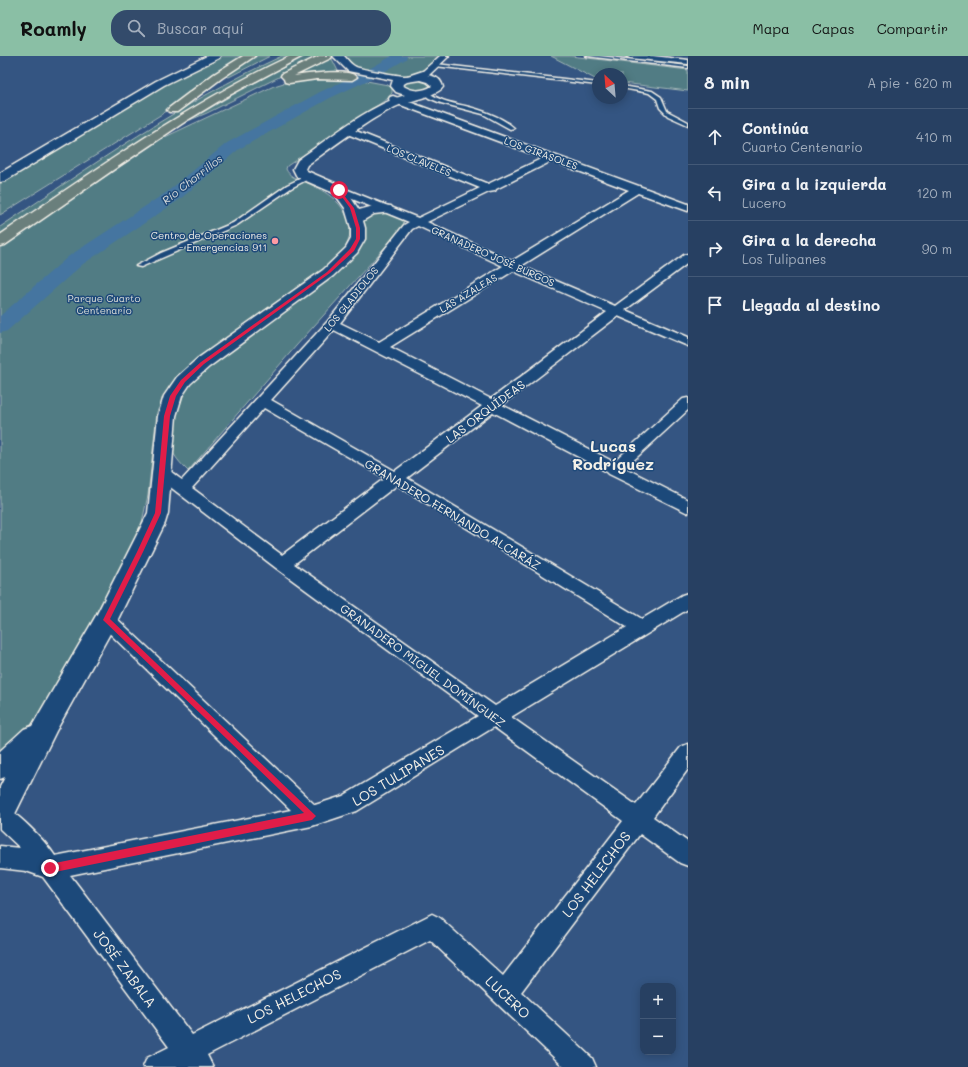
<!DOCTYPE html>
<html lang="es">
<meta charset="utf-8">
<style>
:root{--surface:#274062;--page:#334b6b;--text:#f1f3f6;--muted:#a4afbe;--line:#435977;--accent:#8abfa5}
body{margin:0;font-family:Mali,sans-serif;background:var(--page);color:var(--text)}
.controls{position:absolute;right:12px;bottom:12px;display:grid;overflow:hidden;border-radius:8px;box-shadow:0 2px 10px #0003}
.controls button{width:36px;height:36px;display:grid;place-items:center;padding:0;border:0;border-bottom:1px solid var(--line);background:var(--surface);color:var(--text);font:20px sans-serif}
.compass{position:absolute;left:592px;top:12px;width:36px;height:36px;border-radius:50%;background:var(--surface);box-shadow:0 2px 10px #0003;rotate:334deg}
.stop{position:absolute;width:12px;height:12px;margin:-9px;border:3px solid #e11d48;border-radius:50%;background:#fff}
.stop.end{background:#e11d48;border-color:#fff;box-shadow:0 1px 4px #0008}
.list{margin:0;padding:0;list-style:none}
h2{display:flex;justify-content:space-between;align-items:center;height:52px;margin:0;padding:0 16px;font-size:17px}
h2 small{font-size:13px;font-weight:400;color:var(--muted)}
.list li{display:grid;grid-template-columns:26px 1fr auto;gap:12px;align-items:center;box-sizing:border-box;height:56px;padding:0 16px;border-top:1px solid var(--line)}
.list b{display:block;font-size:15px;white-space:nowrap}
.list p{margin:0;font-size:13px;white-space:nowrap;color:var(--muted)}
.list em{font-size:13px;font-style:normal;color:var(--muted)}
.icon{flex:none;width:22px;height:22px;fill:none;stroke:currentColor;stroke-width:2;stroke-linecap:round;stroke-linejoin:round}
.map{position:relative;flex:none;width:688px;height:1011px;overflow:hidden}
header{display:flex;align-items:center;gap:24px;box-sizing:border-box;height:56px;padding:0 20px;background:var(--accent);color:#111}
header strong{font-size:19px}
nav{display:flex;gap:22px;margin-inline-start:auto;font-size:14px}
.search{width:280px;height:36px;background:var(--page);display:flex;align-items:center;gap:10px;box-sizing:border-box;padding:0 14px;border-radius:16px;color:var(--muted);font-size:15px}
main{display:flex}
aside{flex:1;background:var(--surface)}
.map>svg:first-child{display:block}
.green{fill:#517c84;stroke:#a2b6b6}
.lines{fill:none;stroke-linecap:round;stroke-linejoin:round}
.river{fill:#4475a0;fill-rule:evenodd}
.service-casing{stroke:#f4f1e8;stroke-width:3}
.minor-casing{stroke:#f4f1e8;stroke-width:3}
.tertiary-casing{stroke:#f4f1e8;stroke-width:3}
.secondary-casing{stroke:#f4f1e8;stroke-width:3}
.trunk-casing{stroke:#f4f1e8;stroke-width:3}
.service{fill:#1f4a7a;fill-rule:evenodd}
.minor{fill:#1f4a7a;fill-rule:evenodd}
.tertiary{fill:#1f4a7a;fill-rule:evenodd}
.secondary{fill:#1f4a7a;fill-rule:evenodd}
.trunk{fill:#6b7f7c;fill-rule:evenodd}
.route{fill:#e11d48}
.poi-dot{fill:#ff9aa2;stroke:#1f4a7a;stroke-width:1.5}
.labels{text-anchor:middle;dominant-baseline:central;stroke-width:3;stroke-linejoin:round;paint-order:stroke}
.far-street-label{font-size:10px;fill:#f4f1e8;stroke:#1f4a7a}
.far-poi-label{font-size:10px;fill:#f4f1e8;stroke:#1f4a7a;text-anchor:end}
.far-park-label{font-size:10px;fill:#dcdfd9;stroke:#1f4a7a}
.far-water-label{font-size:11px;font-style:italic;fill:#dadedd;stroke:#1f4a7a}
.street-label{font-size:12px;fill:#f4f1e8;stroke:#1f4a7a}
.near-street-label{font-size:14px;fill:#f4f1e8;stroke:#1f4a7a}
.district-label{font-size:16px;font-weight:bold;fill:#f4f1e8;stroke:#1f4a7a}
</style>
<header>
<strong>Roamly</strong>
<div class="search"><svg class="icon" aria-label="search" viewBox="0 0 24 24"><circle cx="10" cy="10" r="6"/><path d="M15 15l6 6"/></svg>Buscar aquí</div>
<nav><a>Mapa</a><a>Capas</a><a>Compartir</a></nav>
</header>
<main>
<div class="map">
<svg width="688" height="1011" viewBox="0 0 688 1011">
<rect width="100%" height="100%" fill="#345582"/>
<filter id="ink" filterUnits="userSpaceOnUse"><feTurbulence type="fractalNoise" baseFrequency=".025" numOctaves="2"/><feDisplacementMap in="SourceGraphic" scale="8" xChannelSelector="R" yChannelSelector="G"/><feConvolveMatrix kernelMatrix="1 2 1 2 8 2 1 2 1" color-interpolation-filters="sRGB"/></filter>
<g filter="url(#ink)">
<path class="green" d="M 220,0 L 246,0 L 170,53 L 0,159 L 0,126 L 164,27 Z
M 255,0 L 270,0 L 229,21 L 226,20 Z
M 282,0 L 293,0 L 272,10 L 0,181 L 0,171 C 91,110 182,46 282,0 Z
M 306,0 L 321,0 L 207,57 L 190,64 L 249,29 Z
M 344,0 L 440,0 L 425,13 L 419,16 L 405,20 L 397,20 L 355,11 L 351,9 Z
M 551,0 L 570,0 L 688,14 L 688,35 L 622,27 L 622,18 L 598,18 L 597,24 Z
M 331,1 L 339,17 L 287,22 Z
M 351,22 L 388,29 L 392,33 L 392,37 L 387,43 L 287,110 L 286,113 C 289,120 296,123 303,125 C 323,134 343,144 349,167 C 353,189 341,197 326,211 L 217,288 L 186,312 L 170,329 L 157,356 L 148,439 L 140,475 L 68,610 L 39,660 L 6,696 L 0,700 L 0,191 L 163,82 L 274,30 C 299,21 325,23 351,22 Z
M 408,24 L 426,24 L 433,29 C 423,38 413,34 402,31 L 402,28 Z
M 383,156 L 403,164 L 404,169 L 403,171 L 296,290 L 188,415 C 183,410 176,403 173,396 C 171,391 173,381 173,375 C 173,314 250,284 291,250 C 317,228 340,201 365,178 L 365,173 L 362,165 L 365,158 Z"/>
<g class="lines">
<path class="river" d="M 392,0 L 407,0 L 406,3 L 379,19 L 330,42 L 239,93 L 179,144 L 83,208 L 7,275 L 0,277 L 0,260 L 69,200 L 167,136 L 227,87 L 320,36 L 369,13 Z"/>
<defs>
<path id="service" d="M 586,0 L 599,0 L 688,10 L 688,12 Z
M 436,8 L 598,27 L 598,29 L 435,10 Z
M 622,30 L 652,35 L 661,41 L 667,55 L 688,66 L 688,69 L 668,60 L 660,52 L 657,43 L 649,37 L 622,32 Z
M 424,36 L 428,36 C 440,46 454,47 469,51 C 484,55 502,61 514,72 L 510,73 L 483,58 L 441,47 L 429,42 L 424,38 Z
M 308,119 L 311,121 L 310,122 L 291,132 L 237,169 L 141,211 L 136,210 L 161,197 L 233,167 L 287,129 Z"/>
<path id="minor" d="M 440,0 L 449,0 L 429,19 L 411,24 L 408,24 L 407,22 L 408,20 L 423,15 Z
M 626,0 L 653,0 L 688,4 L 688,8 L 630,2 Z
M 393,40 L 688,148 L 688,155 L 638,137 L 521,210 L 615,250 L 684,199 L 688,198 L 688,207 L 625,254 L 688,281 L 688,290 L 618,260 L 502,349 L 614,406 L 683,343 L 688,342 L 688,354 L 625,412 L 688,444 L 688,457 L 609,418 L 607,416 L 493,356 L 407,422 L 642,563 L 682,539 L 688,537 L 688,553 L 511,661 L 636,749 L 681,691 L 688,688 L 688,713 L 653,761 L 688,786 L 688,810 L 680,807 L 640,778 L 521,936 L 592,1002 L 596,1011 L 564,1011 L 430,884 L 207,999 L 213,1011 L 143,1011 L 147,1002 L 169,991 L 43,821 L 26,815 L 0,812 L 0,790 L 20,792 L 0,773 L 0,750 C 14,752 47,787 55,800 L 291,754 L 100,568 L 97,563 L 100,558 L 106,556 L 112,558 L 315,749 L 343,740 L 478,660 L 276,512 L 156,420 L 153,416 L 156,412 C 166,409 173,418 182,424 L 328,265 L 404,169 L 409,166 L 335,136 L 334,134 L 335,132 L 343,132 L 418,162 L 480,132 L 345,77 L 343,75 L 345,73 L 351,73 L 488,128 L 543,102 L 390,45 L 389,43 L 390,41 ZM 552,105 L 629,134 L 512,205 L 427,166 L 489,136 L 495,135 L 496,133 ZM 418,170 L 503,210 L 379,286 L 340,267 L 412,173 ZM 513,215 L 607,256 L 491,343 L 390,291 ZM 334,274 L 482,350 L 395,415 L 271,344 ZM 264,352 L 385,422 L 282,499 L 192,432 ZM 397,429 L 627,571 L 495,650 L 294,508 ZM 494,671 L 623,765 L 503,920 L 440,862 L 432,858 L 192,979 L 70,819 L 312,770 L 357,755 Z"/>
<path id="tertiary" d="M 207,0 L 220,0 L 219,2 L 164,29 L 5,125 L 0,126 L 0,117 L 156,25 Z"/>
<path id="secondary" d="M 333,0 L 344,0 C 347,3 351,9 356,11 C 360,13 399,20 405,20 C 418,20 439,14 443,31 C 437,40 407,45 395,51 C 364,66 336,89 307,109 L 305,113 L 307,115 L 344,131 L 359,154 L 377,149 L 391,150 L 393,153 L 391,156 L 374,158 L 364,164 L 363,165 L 365,172 L 365,183 L 357,197 L 333,220 L 209,311 L 190,328 L 182,340 L 176,360 L 168,457 L 165,467 L 118,563 L 56,675 L 12,764 L 2,768 L 0,767 L 0,731 L 5,721 L 0,723 L 0,695 L 24,673 L 32,670 L 97,558 L 148,457 L 158,360 L 164,340 L 177,321 L 197,303 L 323,214 L 346,192 L 351,183 L 351,172 L 345,152 L 334,137 L 297,121 L 293,113 L 298,104 C 331,81 365,52 405,39 L 396,36 L 391,30 L 393,24 L 348,15 ZM 420,24 L 427,26 L 432,30 C 423,36 411,36 402,29 L 407,26 Z"/>
<path id="trunk" d="M 243,0 L 255,0 L 222,22 L 177,56 L 169,56 L 167,54 L 169,52 L 214,18 Z
M 290,0 L 303,0 L 224,42 L 186,65 L 113,114 L 5,189 L 0,190 L 0,179 C 94,115 187,49 290,0 Z
M 319,0 L 332,0 L 331,2 L 294,20 C 306,18 350,12 357,21 L 352,24 L 317,23 L 289,27 L 285,26 L 284,23 L 281,20 L 282,18 Z"/>
</defs>
<use href="#service" class="service-casing"/>
<use href="#minor" class="minor-casing"/>
<use href="#tertiary" class="tertiary-casing"/>
<use href="#secondary" class="secondary-casing"/>
<use href="#trunk" class="trunk-casing"/>
<use href="#service" class="service"/>
<use href="#minor" class="minor"/>
<use href="#tertiary" class="tertiary"/>
<use href="#secondary" class="secondary"/>
<use href="#trunk" class="trunk"/>
</g>
</g>
<path class="route" d="M 339,133 L 354,152 L 360,172 L 360,183 L 354,195 L 330,217 L 204,308 L 185,326 L 176,340 L 170,360 L 161,457 L 143,496 L 110,563 L 316,760 L 312,764 L 50,817 L 47,816 L 46,812 L 47,809 L 50,808 L 304,757 L 103,564 L 137,496 L 155,457 L 164,360 L 170,340 L 181,324 L 201,306 L 327,216 L 350,193 L 356,183 L 356,172 L 350,152 L 337,134 Z"/>
<circle class="poi-dot" cx="275" cy="185" r="4"/>
<g class="labels">
<g class="far-street-label">
<text transform="translate(541 97) rotate(20)">LOS GIRASOLES</text>
<text transform="translate(419 104) rotate(22)">LOS CLAVELES</text>
<text transform="translate(493 200) rotate(24)">GRANADERO JOSÉ BURGOS</text>
<text transform="translate(468 237) rotate(-31)">LAS AZALEAS</text>
<text transform="translate(351 243) rotate(-51)">LOS GLADIOLOS</text>
</g>
<g class="far-poi-label">
<text x="267" y="179">Centro de Operaciones<tspan x="267" dy="12">- Emergencias 911</tspan></text>
</g>
<g class="far-park-label">
<text x="104" y="242">Parque Cuarto<tspan x="104" dy="12">Centenario</tspan></text>
</g>
<g class="far-water-label">
<text transform="translate(192 123) rotate(-38)">Río Chorrillos</text>
</g>
<g class="street-label">
<text transform="translate(485 355) rotate(-37)">LAS ORQUÍDEAS</text>
<text transform="translate(453 458) rotate(31)">GRANADERO FERNANDO ALCARÁZ</text>
<text transform="translate(423 609) rotate(36)">GRANADERO MIGUEL DOMÍNGUEZ</text>
</g>
<g class="near-street-label">
<text transform="translate(398 719) rotate(-31)">LOS TULIPANES</text>
<text transform="translate(596 818) rotate(-53)">LOS HELECHOS</text>
<text transform="translate(125 912) rotate(53)">JOSÉ ZABALA</text>
<text transform="translate(294 940) rotate(-27)">LOS HELECHOS</text>
<text transform="translate(508 941) rotate(43)">LUCERO</text>
</g>
<g class="district-label">
<text x="613" y="389">Lucas<tspan x="613" dy="18">Rodríguez</tspan></text>
</g>
</g>
</svg>
<div class="controls">
<button>+</button>
<button>−</button>
</div>
<svg class="compass" viewBox="-18 -18 36 36"><path d="M0-13l5 13h-10z" fill="#e53935"/><path d="M0 13l5-13h-10z" fill="#a4afbe"/></svg>
<div class="stop" style="left:339px;top:134px"></div>
<div class="stop end" style="left:50px;top:812px"></div>
</div>
<aside>
<h2>8 min<small>A pie · 620 m</small></h2>
<ul class="list">
<li><svg class="icon" aria-label="ahead" viewBox="0 0 24 24"><path d="M12 20V5M6 11l6-6 6 6"/></svg><div><b>Continúa</b><p>Cuarto Centenario</p></div><em>410 m</em></li>
<li><svg class="icon" aria-label="left" viewBox="0 0 24 24"><path d="M17 20v-9H6M10 6l-5 5 5 5"/></svg><div><b>Gira a la izquierda</b><p>Lucero</p></div><em>120 m</em></li>
<li><svg class="icon" aria-label="right" viewBox="0 0 24 24"><path d="M7 20v-9h11M14 6l5 5-5 5"/></svg><div><b>Gira a la derecha</b><p>Los Tulipanes</p></div><em>90 m</em></li>
<li><svg class="icon" aria-label="arrive" viewBox="0 0 24 24"><path d="M6 21V4h12l-3 4 3 4H6"/></svg><div><b>Llegada al destino</b></div></li>
</ul>
</aside>
</main>
